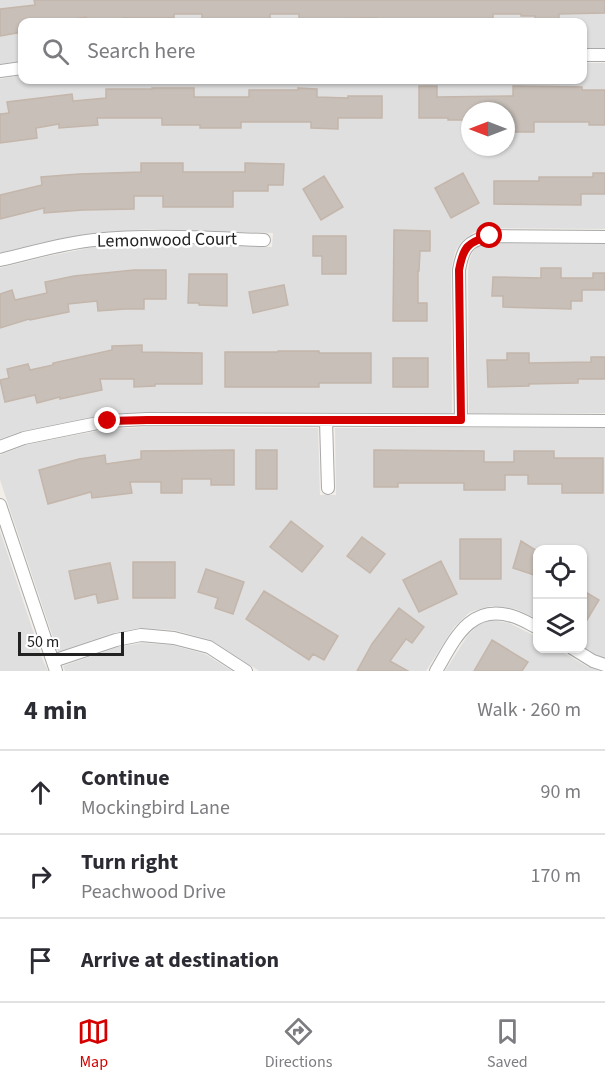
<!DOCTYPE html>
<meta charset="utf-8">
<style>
:root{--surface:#fff;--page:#f2f2f3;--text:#2b2b33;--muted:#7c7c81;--line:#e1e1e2;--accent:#d40000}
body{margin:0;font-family:"Source Sans 3",sans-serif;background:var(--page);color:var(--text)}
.controls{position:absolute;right:18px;bottom:18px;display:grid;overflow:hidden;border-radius:12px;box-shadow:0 2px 4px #0004}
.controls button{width:54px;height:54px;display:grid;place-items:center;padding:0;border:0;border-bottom:2px solid var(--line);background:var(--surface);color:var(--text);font:30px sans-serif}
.compass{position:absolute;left:461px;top:102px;width:54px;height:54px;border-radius:50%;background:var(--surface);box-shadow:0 2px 4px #0004;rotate:270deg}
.scale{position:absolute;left:18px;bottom:15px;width:106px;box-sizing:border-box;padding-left:6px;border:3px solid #222;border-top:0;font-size:16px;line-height:21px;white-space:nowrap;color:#222;-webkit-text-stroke:4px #fff;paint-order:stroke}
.stop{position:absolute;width:18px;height:18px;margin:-14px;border:4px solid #d40000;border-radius:50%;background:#fff}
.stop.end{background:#d40000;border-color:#fff;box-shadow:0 2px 6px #0008}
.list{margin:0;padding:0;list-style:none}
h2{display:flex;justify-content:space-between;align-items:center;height:78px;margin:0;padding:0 24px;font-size:26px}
h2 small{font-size:20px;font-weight:400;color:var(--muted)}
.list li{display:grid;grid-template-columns:39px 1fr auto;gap:18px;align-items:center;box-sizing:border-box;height:84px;padding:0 24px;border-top:2px solid var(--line)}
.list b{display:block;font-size:22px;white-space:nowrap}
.list p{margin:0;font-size:20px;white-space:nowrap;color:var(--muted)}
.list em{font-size:20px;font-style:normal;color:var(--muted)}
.icon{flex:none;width:33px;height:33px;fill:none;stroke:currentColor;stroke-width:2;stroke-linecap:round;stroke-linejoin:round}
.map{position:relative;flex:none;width:605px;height:671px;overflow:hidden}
.search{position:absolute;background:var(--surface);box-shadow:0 2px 4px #0004;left:18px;right:18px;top:18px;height:66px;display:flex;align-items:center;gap:15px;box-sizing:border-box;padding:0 21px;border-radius:12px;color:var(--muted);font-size:22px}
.sheet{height:330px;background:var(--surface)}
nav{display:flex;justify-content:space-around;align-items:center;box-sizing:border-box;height:84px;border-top:2px solid var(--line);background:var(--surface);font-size:16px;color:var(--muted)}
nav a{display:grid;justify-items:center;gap:3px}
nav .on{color:var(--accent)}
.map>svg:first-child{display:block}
.residential{fill:#e0dfdf;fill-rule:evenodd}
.building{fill:#c7bfb8;stroke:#c4b6ab;stroke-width:1.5}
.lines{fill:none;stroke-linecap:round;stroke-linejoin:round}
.minor-casing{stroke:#a9a9a9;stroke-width:14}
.minor{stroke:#fff;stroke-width:12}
.route{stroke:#d40000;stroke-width:8}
.labels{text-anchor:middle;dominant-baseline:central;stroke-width:5;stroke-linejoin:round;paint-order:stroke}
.street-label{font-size:18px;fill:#222;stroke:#fff}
</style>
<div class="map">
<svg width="605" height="671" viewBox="0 0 605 671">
<rect width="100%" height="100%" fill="#f2efe9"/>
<path class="residential" d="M 0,0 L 605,0 L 605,48 L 583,48 L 582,22 L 22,22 L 22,61 L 0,64 Z
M 583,63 L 605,63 L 605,229 L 490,228 L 474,232 L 461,242 L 455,252 L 451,270 L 452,413 L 147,412 L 107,414 L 22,431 L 0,439 L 0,268 L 44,257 L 94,247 L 152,244 L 272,247 L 273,233 L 152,229 L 92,233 L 40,243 L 0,253 L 0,79 L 22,75 L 22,80 L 582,80 ZM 470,111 L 506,111 L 506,147 L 470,147 Z
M 491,243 L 605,244 L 605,413 L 469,413 L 468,271 L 470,258 L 474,250 L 480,246 Z
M 147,427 L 318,428 L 320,495 L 336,495 L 335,428 L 605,428 L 605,657 L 597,655 L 583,646 L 582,550 L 538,550 L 537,619 L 516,609 L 491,606 L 470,612 L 454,627 L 426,671 L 259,671 L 211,640 L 174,630 L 139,628 L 113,633 L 58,652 L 0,480 L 0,455 L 26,445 L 70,436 L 109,429 Z
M 0,531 L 42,658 L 48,671 L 0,671 Z
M 491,620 L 509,623 L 537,637 L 538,648 L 557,649 L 588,667 L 600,671 L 445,671 L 468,635 L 478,625 Z
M 142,643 L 172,645 L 205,654 L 232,671 L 65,671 L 63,666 L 118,647 Z"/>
<path class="building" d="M 34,0 L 605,0 L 605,13 L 559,14 L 559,21 L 535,21 L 535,16 L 521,16 L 521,14 L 493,14 L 493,22 L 377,22 L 377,18 L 320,19 L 320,22 L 299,22 L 299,14 L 270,14 L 270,22 L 202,22 L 202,14 L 174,14 L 174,18 L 123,18 L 123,21 L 86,21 L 86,17 L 57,21 L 57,22 L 22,22 L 22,32 L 0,36 L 0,9 L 35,5 Z
M 419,86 L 437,86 L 437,97 L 513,96 L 513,86 L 582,87 L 582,90 L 605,90 L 605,125 L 589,125 L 589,122 L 534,122 L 534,132 L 506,132 L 506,111 L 470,111 L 470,120 L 448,120 L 448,118 L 419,118 Z
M 152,88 L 194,88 L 194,97 L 249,97 L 249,90 L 298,90 L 298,88 L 317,89 L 317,97 L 348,98 L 348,96 L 382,96 L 382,118 L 338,118 L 338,129 L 311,128 L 311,122 L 241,122 L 241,128 L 200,128 L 200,125 L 162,125 L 162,118 L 97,118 L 98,125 L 59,128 L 59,124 L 36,128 L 37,138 L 0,143 L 0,114 L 9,113 L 7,102 L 72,94 L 73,101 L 106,98 L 106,89 L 152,89 Z
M 141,163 L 183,163 L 183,172 L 245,172 L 245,163 L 284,164 L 283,185 L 268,185 L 268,191 L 233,191 L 233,207 L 163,207 L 163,196 L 134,196 L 134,209 L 83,210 L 44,213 L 44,208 L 0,219 L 0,195 L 42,185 L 41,177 L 79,174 L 141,172 Z
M 463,173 L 479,203 L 451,218 L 435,188 Z
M 593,173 L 605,173 L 605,194 L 581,194 L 581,205 L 494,204 L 494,181 L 539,181 L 539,177 L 593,177 Z
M 324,176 L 343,207 L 321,220 L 303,189 Z
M 394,230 L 430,231 L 430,251 L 420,251 L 419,271 L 418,271 L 418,303 L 427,303 L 427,321 L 393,321 Z
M 313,236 L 346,236 L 346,274 L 322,274 L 322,256 L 313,256 Z
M 541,268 L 561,268 L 561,278 L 593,278 L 593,273 L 605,273 L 605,290 L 582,290 L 582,301 L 571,301 L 571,309 L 503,307 L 503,296 L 492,296 L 493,277 L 541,278 Z
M 134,270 L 166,270 L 166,299 L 144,299 L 144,309 L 125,309 L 98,311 L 97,301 L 68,304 L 69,312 L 30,320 L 29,319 L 0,328 L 0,294 L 12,290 L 15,300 L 47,293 L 45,282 L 74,276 Z
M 189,274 L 227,274 L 227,306 L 199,305 L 199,303 L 188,303 Z
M 284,285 L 288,305 L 253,313 L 249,292 Z
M 142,345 L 142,352 L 202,353 L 202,384 L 155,384 L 155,386 L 134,387 L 134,379 L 100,379 L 102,390 L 60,399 L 60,397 L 37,403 L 35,395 L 5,402 L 0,380 L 9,378 L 7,369 L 28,364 L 30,370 L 53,365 L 53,363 L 112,350 L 112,346 Z
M 278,351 L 319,351 L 319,353 L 371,353 L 371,383 L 319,383 L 319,387 L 225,387 L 225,352 L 278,352 Z
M 507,353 L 529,353 L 529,363 L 591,362 L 591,357 L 605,357 L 605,379 L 578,379 L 578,383 L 529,384 L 529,386 L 488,387 L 487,360 L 507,360 Z
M 393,358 L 428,358 L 428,387 L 393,387 Z
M 234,450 L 234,485 L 211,485 L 211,479 L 182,479 L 182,493 L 161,493 L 161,482 L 130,482 L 132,493 L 92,498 L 91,492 L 48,504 L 39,470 L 79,459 L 105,455 L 106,464 L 141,459 L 141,451 Z
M 256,450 L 277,450 L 277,489 L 256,489 Z
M 374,450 L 484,451 L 484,462 L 514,462 L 514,451 L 554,451 L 554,458 L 603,458 L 603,493 L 562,493 L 562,484 L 528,484 L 528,475 L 505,475 L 505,490 L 464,490 L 464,483 L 398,483 L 398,487 L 374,487 Z
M 291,521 L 323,546 L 302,572 L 270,547 Z
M 362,537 L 385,554 L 370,573 L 347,556 Z
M 460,539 L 501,539 L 501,579 L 460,579 Z
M 521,541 L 537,551 L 537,576 L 513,568 Z
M 441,561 L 457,594 L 419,612 L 403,580 Z
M 133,562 L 175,562 L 175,598 L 133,598 Z
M 110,563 L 118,599 L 98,603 L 96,594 L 75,599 L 69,571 Z
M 206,569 L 244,582 L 233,614 L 215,608 L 218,598 L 198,592 Z
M 582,590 L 599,600 L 582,628 Z
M 264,591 L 338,636 L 324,660 L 313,654 L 309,660 L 246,619 Z
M 399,608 L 424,627 L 412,643 L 406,639 L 390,661 L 408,671 L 357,671 L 372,644 Z
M 492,640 L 528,662 L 522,671 L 474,671 Z"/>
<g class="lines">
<defs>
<path id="minor" d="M 582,55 L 605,55
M 0,71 L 22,68
M 0,260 C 31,253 63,243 94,240 C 151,234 208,238 264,240
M 461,420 L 459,270 C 463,248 467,241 490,236 L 605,237
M 326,421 L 328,488
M 0,447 L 24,438 L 68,429 L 108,421 L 147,419 L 605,421
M 0,505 L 56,671
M 572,648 L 593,661 L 605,665
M 53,661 L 116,640 L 141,635 L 174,638 L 209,647 L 246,671
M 436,671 C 454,641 469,603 512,616 C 520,618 530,624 538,628"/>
</defs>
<use href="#minor" class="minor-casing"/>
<use href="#minor" class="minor"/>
</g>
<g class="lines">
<path class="route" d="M 108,421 L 147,420 L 461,420 L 459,270 C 463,248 467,242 490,236"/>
</g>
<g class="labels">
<g class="street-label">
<text transform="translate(167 240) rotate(-1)">Lemonwood Court</text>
</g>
</g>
</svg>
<div class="controls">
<button><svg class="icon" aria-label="locate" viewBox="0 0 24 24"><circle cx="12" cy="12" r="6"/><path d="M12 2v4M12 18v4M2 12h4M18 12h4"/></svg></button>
<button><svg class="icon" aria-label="layers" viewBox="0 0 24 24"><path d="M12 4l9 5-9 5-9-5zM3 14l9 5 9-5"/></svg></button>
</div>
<svg class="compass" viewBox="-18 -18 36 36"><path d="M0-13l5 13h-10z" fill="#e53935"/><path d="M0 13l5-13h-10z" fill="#7c7c81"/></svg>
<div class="scale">50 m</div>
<div class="stop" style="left:490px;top:236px"></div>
<div class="stop end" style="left:108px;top:421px"></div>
<div class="search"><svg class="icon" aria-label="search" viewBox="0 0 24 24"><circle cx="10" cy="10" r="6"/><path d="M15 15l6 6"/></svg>Search here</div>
</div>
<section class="sheet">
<h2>4 min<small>Walk · 260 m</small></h2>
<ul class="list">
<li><svg class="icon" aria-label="ahead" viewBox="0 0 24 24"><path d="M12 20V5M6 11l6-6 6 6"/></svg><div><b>Continue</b><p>Mockingbird Lane</p></div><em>90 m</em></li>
<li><svg class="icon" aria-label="right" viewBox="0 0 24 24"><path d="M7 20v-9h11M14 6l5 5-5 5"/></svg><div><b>Turn right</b><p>Peachwood Drive</p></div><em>170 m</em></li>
<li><svg class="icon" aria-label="arrive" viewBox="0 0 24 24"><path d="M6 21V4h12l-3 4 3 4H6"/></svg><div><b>Arrive at destination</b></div></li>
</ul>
</section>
<nav>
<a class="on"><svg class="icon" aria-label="map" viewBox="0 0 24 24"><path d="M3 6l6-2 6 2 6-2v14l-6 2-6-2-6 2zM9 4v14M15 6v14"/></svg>Map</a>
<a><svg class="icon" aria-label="directions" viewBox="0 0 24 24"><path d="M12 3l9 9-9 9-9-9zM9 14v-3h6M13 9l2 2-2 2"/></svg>Directions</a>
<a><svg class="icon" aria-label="saved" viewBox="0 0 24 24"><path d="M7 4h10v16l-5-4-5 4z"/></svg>Saved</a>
</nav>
